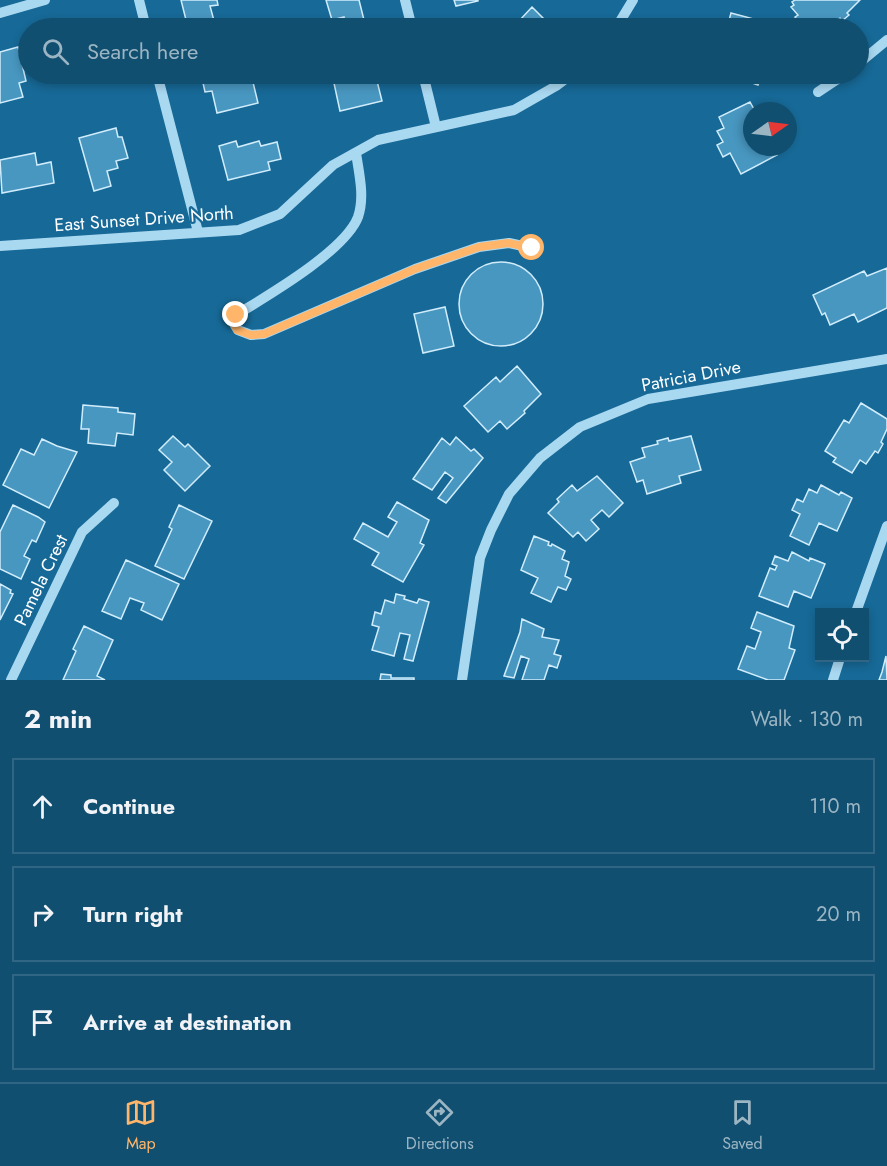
<!DOCTYPE html>
<meta charset="utf-8">
<style>
:root{--surface:#114f71;--page:#1a5676;--text:#f1f3f6;--muted:#9cb5c3;--line:#306684;--accent:#ffb56a}
body{margin:0;font-family:Jost,sans-serif;background:var(--page);color:var(--text)}
.controls{position:absolute;right:18px;bottom:18px;display:grid;overflow:hidden;border-radius:0px;box-shadow:0 3px 9px #0003}
.controls button{width:54px;height:54px;display:grid;place-items:center;padding:0;border:0;border-bottom:2px solid var(--line);background:var(--surface);color:var(--text);font:30px sans-serif}
.compass{position:absolute;left:743px;top:102px;width:54px;height:54px;border-radius:50%;background:var(--surface);box-shadow:0 3px 9px #0003;rotate:76deg}
.stop{position:absolute;width:18px;height:18px;margin:-14px;border:4px solid #ffb56a;border-radius:50%;background:#fff}
.stop.end{background:#ffb56a;border-color:#fff;box-shadow:0 2px 6px #0008}
.list{margin:0;padding:0;list-style:none}
h2{display:flex;justify-content:space-between;align-items:center;height:78px;margin:0;padding:0 24px;font-size:26px}
h2 small{font-size:20px;font-weight:400;color:var(--muted)}
.list li{display:grid;grid-template-columns:39px 1fr auto;gap:18px;align-items:center;box-sizing:border-box;height:96px;margin:0 12px 12px;padding:0 12px;border:2px solid var(--line);border-radius:0px}
.list b{display:block;font-size:22px;white-space:nowrap}
.list em{font-size:20px;font-style:normal;color:var(--muted)}
.icon{flex:none;width:33px;height:33px;fill:none;stroke:currentColor;stroke-width:2;stroke-linecap:round;stroke-linejoin:round}
.map{position:relative;flex:none;width:887px;height:680px;overflow:hidden}
.search{position:absolute;background:var(--surface);box-shadow:0 3px 9px #0003;left:18px;right:18px;top:18px;height:66px;display:flex;align-items:center;gap:15px;box-sizing:border-box;padding:0 21px;border-radius:33px;color:var(--muted);font-size:22px}
.sheet{height:402px;background:var(--surface)}
nav{display:flex;justify-content:space-around;align-items:center;box-sizing:border-box;height:84px;border-top:2px solid var(--line);background:var(--surface);font-size:16px;color:var(--muted)}
nav a{display:grid;justify-items:center;gap:3px}
nav .on{color:var(--accent)}
.map>svg:first-child{display:block}
.building{fill:#4897c1;stroke:#d1edfc;stroke-width:1.5}
.lines{fill:none;stroke-linecap:round;stroke-linejoin:round}
.minor{stroke:#a9d8f1;stroke-width:10}
.route{stroke:#ffb56a;stroke-width:8}
.labels{text-anchor:middle;dominant-baseline:central;stroke-width:4.5;stroke-linejoin:round;paint-order:stroke}
.street-label{font-size:18px;fill:#fff;stroke:#176997}
</style>
<div class="map">
<svg width="887" height="680" viewBox="0 0 887 680">
<rect width="100%" height="100%" fill="#176997"/>
<path class="building" d="M 181,0 L 217,0 L 218,5 L 210,6 L 216,28 L 188,28 Z
M 326,0 L 359,0 L 366,28 L 346,28 L 344,17 L 332,20 Z
M 454,0 L 478,0 L 478,1 L 456,6 Z
M 795,0 L 860,0 L 847,13 L 849,15 L 842,21 L 840,18 L 828,28 L 822,23 L 815,28 L 806,28 L 795,17 L 798,15 L 791,7 L 794,5 L 792,2 Z
M 532,7 L 545,20 L 537,28 L 527,28 L 519,21 Z
M 731,13 L 769,23 L 767,28 L 727,28 Z
M 18,47 L 26,81 L 19,83 L 23,97 L 0,103 L 0,52 Z
M 75,74 L 110,74 L 78,83 Z
M 201,74 L 251,74 L 258,103 L 217,113 L 212,91 L 205,92 Z
M 332,74 L 383,74 L 376,77 L 382,101 L 340,111 Z
M 467,74 L 496,74 L 468,79 Z
M 726,74 L 762,74 L 758,85 Z
M 750,102 L 755,111 L 752,111 L 752,147 L 773,147 L 777,155 L 741,174 L 730,153 L 723,157 L 717,145 L 723,142 L 717,131 L 724,128 L 719,117 Z
M 116,128 L 118,137 L 122,137 L 128,158 L 116,161 L 118,168 L 107,171 L 111,186 L 94,191 L 79,138 Z
M 236,141 L 238,147 L 259,141 L 261,146 L 277,142 L 281,159 L 268,162 L 270,170 L 228,180 L 219,146 Z
M 35,153 L 37,165 L 51,162 L 54,183 L 2,193 L 0,160 Z
M459 304a42 42 0 1 1 84 0a42 42 0 1 1-84 0Z
M 887,268 L 887,308 L 858,322 L 854,314 L 830,325 L 825,313 L 822,315 L 813,295 L 864,271 L 867,276 Z
M 445,307 L 454,346 L 423,353 L 414,314 Z
M 517,366 L 541,394 L 524,411 L 525,413 L 507,429 L 500,421 L 488,432 L 464,406 L 496,377 L 500,382 Z
M 861,403 L 887,419 L 887,429 L 881,442 L 883,444 L 878,453 L 875,451 L 866,464 L 860,460 L 852,473 L 833,462 L 836,458 L 825,451 L 844,420 L 849,423 Z
M 83,405 L 118,408 L 118,412 L 135,414 L 133,435 L 117,433 L 115,446 L 88,443 L 89,429 L 81,429 Z
M 173,436 L 185,447 L 188,444 L 210,466 L 185,491 L 164,470 L 172,462 L 159,450 Z
M 691,436 L 701,470 L 679,476 L 681,483 L 647,494 L 643,480 L 637,482 L 630,462 L 645,457 L 642,448 L 658,444 L 657,441 L 668,438 L 669,441 Z
M 456,437 L 471,451 L 474,449 L 483,458 L 446,503 L 438,498 L 453,478 L 445,472 L 432,490 L 413,479 L 442,438 L 450,445 Z
M 42,439 L 57,446 L 77,452 L 49,508 L 3,485 L 21,449 L 34,455 Z
M 597,476 L 623,503 L 609,517 L 602,510 L 591,520 L 599,529 L 586,541 L 578,532 L 573,537 L 548,513 L 559,502 L 557,499 L 572,485 L 577,491 Z
M 821,485 L 839,495 L 841,492 L 852,498 L 837,531 L 819,523 L 809,545 L 790,536 L 800,514 L 792,510 L 797,499 L 803,502 L 809,489 L 817,493 Z
M 397,502 L 429,520 L 420,543 L 424,545 L 403,582 L 372,565 L 379,553 L 354,539 L 363,523 L 388,537 L 397,522 L 388,517 Z
M 13,505 L 38,517 L 45,522 L 36,542 L 32,540 L 24,556 L 30,559 L 21,579 L 0,569 L 0,532 Z
M 179,505 L 212,521 L 184,579 L 155,566 L 172,529 L 169,527 Z
M 534,536 L 549,542 L 548,545 L 551,546 L 552,544 L 565,551 L 562,559 L 569,562 L 565,576 L 571,579 L 566,590 L 558,587 L 551,602 L 531,593 L 538,578 L 521,570 Z
M 792,552 L 809,561 L 810,558 L 825,564 L 811,598 L 794,591 L 788,607 L 759,596 L 770,568 L 775,570 L 777,566 L 772,564 L 775,556 L 788,561 Z
M 126,560 L 179,584 L 162,620 L 141,610 L 144,603 L 130,598 L 121,619 L 102,611 Z
M 0,584 L 11,590 L 10,593 L 13,594 L 0,620 Z
M 396,594 L 405,596 L 404,599 L 417,603 L 419,599 L 429,602 L 413,661 L 404,659 L 410,635 L 400,633 L 394,656 L 372,650 L 379,627 L 372,625 L 375,612 L 381,614 L 385,600 L 394,603 Z
M 757,612 L 794,626 L 789,648 L 795,650 L 784,680 L 768,680 L 738,669 L 747,646 L 755,649 L 761,632 L 751,628 Z
M 522,619 L 544,629 L 542,637 L 559,640 L 554,654 L 561,656 L 557,668 L 549,665 L 544,680 L 522,680 L 529,659 L 521,656 L 514,678 L 504,676 L 520,632 Z
M 84,626 L 113,640 L 97,676 L 105,680 L 63,680 L 76,651 L 73,649 Z
M 886,656 L 887,680 L 879,680 L 882,672 Z
M 381,674 L 391,675 L 391,678 L 414,678 L 414,680 L 380,680 Z"/>
<g class="lines">
<path class="minor" d="M 139,0 L 146,28
M 405,0 L 412,28
M 0,13 L 45,0
M 616,28 L 633,0
M 858,64 L 887,40
M 157,74 L 198,232
M 423,74 L 436,127
M 818,92 L 845,74
M 356,153 C 359,173 365,197 358,217 C 345,251 267,296 236,315 L 233,322 L 238,330 L 251,335 L 264,334 L 415,269 L 479,247 L 509,243 L 532,248
M 0,246 L 239,230 L 280,214 L 333,165 L 378,140 L 514,110 L 556,86 L 572,74
M 856,612 L 887,526
M 11,680 L 82,532 L 114,503
M 462,680 L 480,558 L 491,530 L 509,494 L 540,458 L 580,427 L 648,399 L 887,359
M 833,680 L 840,658"/>
</g>
<g class="lines">
<path class="route" d="M 236,315 L 233,322 L 237,330 L 251,335 L 264,334 L 415,269 L 479,247 L 508,243 L 532,248"/>
</g>
<g class="labels">
<g class="street-label">
<text transform="translate(144 219) rotate(-4)">East Sunset Drive North</text>
<text transform="translate(691 376) rotate(-11)">Patricia Drive</text>
<text transform="translate(41 580) rotate(-64)">Pamela Crest</text>
</g>
</g>
</svg>
<div class="controls">
<button><svg class="icon" aria-label="locate" viewBox="0 0 24 24"><circle cx="12" cy="12" r="6"/><path d="M12 2v4M12 18v4M2 12h4M18 12h4"/></svg></button>
</div>
<svg class="compass" viewBox="-18 -18 36 36"><path d="M0-13l5 13h-10z" fill="#e53935"/><path d="M0 13l5-13h-10z" fill="#9cb5c3"/></svg>
<div class="stop" style="left:532px;top:248px"></div>
<div class="stop end" style="left:236px;top:315px"></div>
<div class="search"><svg class="icon" aria-label="search" viewBox="0 0 24 24"><circle cx="10" cy="10" r="6"/><path d="M15 15l6 6"/></svg>Search here</div>
</div>
<section class="sheet">
<h2>2 min<small>Walk · 130 m</small></h2>
<ul class="list">
<li><svg class="icon" aria-label="ahead" viewBox="0 0 24 24"><path d="M12 20V5M6 11l6-6 6 6"/></svg><div><b>Continue</b></div><em>110 m</em></li>
<li><svg class="icon" aria-label="right" viewBox="0 0 24 24"><path d="M7 20v-9h11M14 6l5 5-5 5"/></svg><div><b>Turn right</b></div><em>20 m</em></li>
<li><svg class="icon" aria-label="arrive" viewBox="0 0 24 24"><path d="M6 21V4h12l-3 4 3 4H6"/></svg><div><b>Arrive at destination</b></div></li>
</ul>
</section>
<nav>
<a class="on"><svg class="icon" aria-label="map" viewBox="0 0 24 24"><path d="M3 6l6-2 6 2 6-2v14l-6 2-6-2-6 2zM9 4v14M15 6v14"/></svg>Map</a>
<a><svg class="icon" aria-label="directions" viewBox="0 0 24 24"><path d="M12 3l9 9-9 9-9-9zM9 14v-3h6M13 9l2 2-2 2"/></svg>Directions</a>
<a><svg class="icon" aria-label="saved" viewBox="0 0 24 24"><path d="M7 4h10v16l-5-4-5 4z"/></svg>Saved</a>
</nav>
